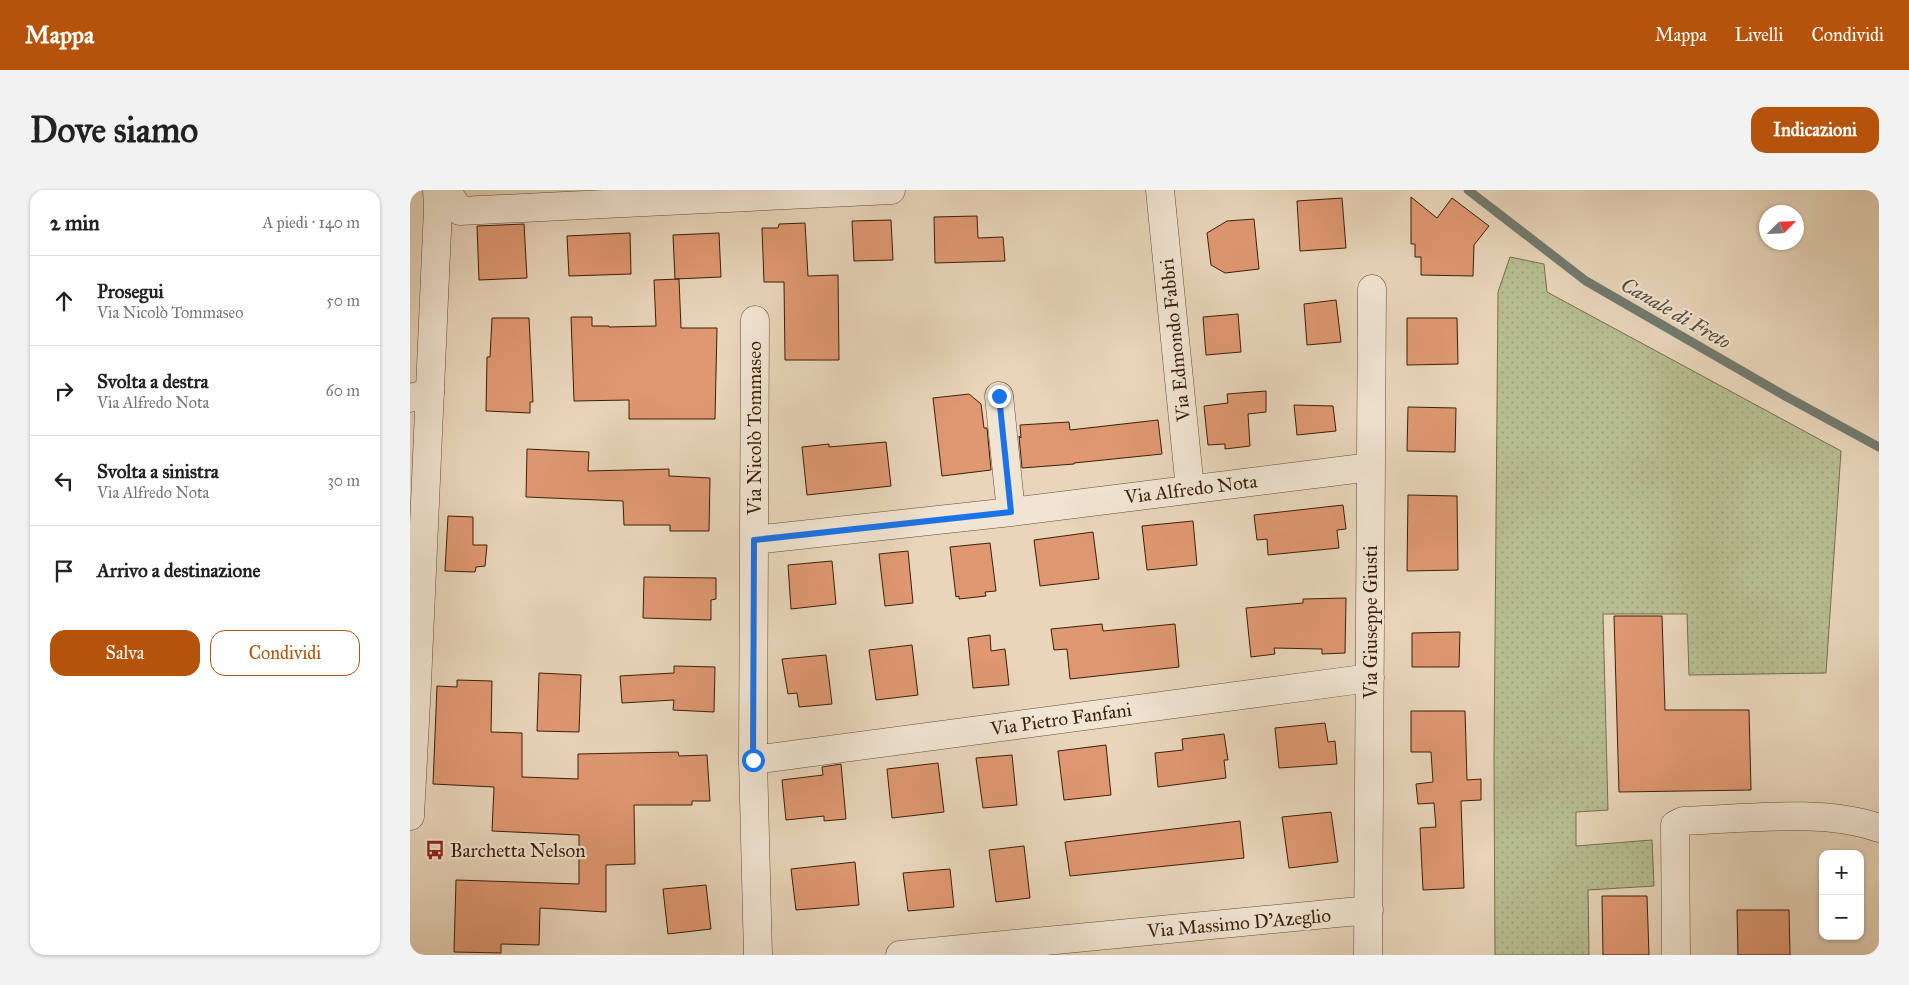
<!DOCTYPE html>
<html lang="it">
<meta charset="utf-8">
<style>
:root{--surface:#fff;--page:#f2f2f2;--text:#222;--muted:#767676;--line:#e0e0e0;--accent:#b45309}
body{margin:0;font-family:"IM FELL Great Primer",serif;background:var(--page);color:var(--text)}
.controls{position:absolute;right:15px;bottom:15px;display:grid;overflow:hidden;border-radius:10px;box-shadow:0 1px 4px #0004}
.controls button{width:45px;height:45px;display:grid;place-items:center;padding:0;border:0;border-bottom:1px solid var(--line);background:var(--surface);color:var(--text);font:25px sans-serif}
.compass{position:absolute;left:1349px;top:15px;width:45px;height:45px;border-radius:50%;background:var(--surface);box-shadow:0 1px 4px #0004;rotate:66deg}
.stop{position:absolute;width:15px;height:15px;margin:-11px;border:4px solid #1a73e8;border-radius:50%;background:#fff}
.stop.end{background:#1a73e8;border-color:#fff;box-shadow:0 1px 5px #0008}
.list{margin:0;padding:0;list-style:none}
h2{display:flex;justify-content:space-between;align-items:center;height:65px;margin:0;padding:0 20px;font-size:21px}
h2 small{font-size:16px;font-weight:400;color:var(--muted)}
.list li{display:grid;grid-template-columns:32px 1fr auto;gap:15px;align-items:center;box-sizing:border-box;height:90px;padding:0 20px;border-top:1px solid var(--line)}
.list b{display:block;font-size:19px;white-space:nowrap}
.list p{margin:0;font-size:16px;white-space:nowrap;color:var(--muted)}
.list em{font-size:16px;font-style:normal;color:var(--muted)}
.actions{display:flex;gap:10px;padding:15px 20px}
.actions a{flex:1;padding:11px 0;border:1px solid var(--accent);border-radius:15px;text-align:center;font-size:18px;color:var(--accent)}
.actions .main{background:var(--accent);color:#fff}
.icon{flex:none;width:28px;height:28px;fill:none;stroke:currentColor;stroke-width:2;stroke-linecap:round;stroke-linejoin:round}
.map{position:relative;flex:none;width:1469px;height:765px;overflow:hidden;border-radius:15px}
header{display:flex;align-items:center;gap:30px;box-sizing:border-box;height:70px;padding:0 25px;background:var(--accent);color:#fff}
header strong{font-size:24px}
nav{display:flex;gap:28px;margin-inline-start:auto;font-size:18px}
.intro{display:flex;align-items:center;justify-content:space-between;box-sizing:border-box;height:120px;padding:0 30px}
h1{margin:0;font-size:35px}
.button{padding:12px 22px;border-radius:15px;background:var(--accent);color:#fff;font-size:18px;font-weight:700}
main{display:flex;gap:30px;padding:0 30px}
aside{flex:1;background:var(--surface);border-radius:15px;box-shadow:0 1px 4px #0004}
.map>svg:first-child{display:block}
.park{fill:url(#park-dots);stroke:#796e4c}
.lines{fill:none;stroke-linecap:round;stroke-linejoin:round}
.stream{stroke:#737b6f;stroke-width:9}
.building{fill:#df9871;stroke:#3c1f09}
.minor-casing{stroke:#674c35;stroke-width:29}
.tertiary-casing{stroke:#674c35;stroke-width:29}
.minor{stroke:#f0e4d2;stroke-width:28}
.tertiary{stroke:#f0e4d2;stroke-width:28}
.route{stroke:#1a73e8;stroke-width:6}
.labels{text-anchor:middle;dominant-baseline:central;stroke-width:4.5;stroke-linejoin:round;paint-order:stroke}
.street-label{font-size:19px;fill:#3c1f09;stroke:#f0e4d2}
.poi-label{font-size:19px;fill:#3c1f09;stroke:#f0e4d2;text-anchor:start}
.water-label{font-size:20px;font-style:italic;fill:#574d3c;stroke:#f0e4d2}
</style>
<header>
<strong>Mappa</strong>
<nav><a>Mappa</a><a>Livelli</a><a>Condividi</a></nav>
</header>
<div class="intro"><h1>Dove siamo</h1><a class="button">Indicazioni</a></div>
<main>
<aside>
<h2>2 min<small>A piedi · 140 m</small></h2>
<ul class="list">
<li><svg class="icon" aria-label="ahead" viewBox="0 0 24 24"><path d="M12 20V5M6 11l6-6 6 6"/></svg><div><b>Prosegui</b><p>Via Nicolò Tommaseo</p></div><em>50 m</em></li>
<li><svg class="icon" aria-label="right" viewBox="0 0 24 24"><path d="M7 20v-9h11M14 6l5 5-5 5"/></svg><div><b>Svolta a destra</b><p>Via Alfredo Nota</p></div><em>60 m</em></li>
<li><svg class="icon" aria-label="left" viewBox="0 0 24 24"><path d="M17 20v-9H6M10 6l-5 5 5 5"/></svg><div><b>Svolta a sinistra</b><p>Via Alfredo Nota</p></div><em>30 m</em></li>
<li><svg class="icon" aria-label="arrive" viewBox="0 0 24 24"><path d="M6 21V4h12l-3 4 3 4H6"/></svg><div><b>Arrivo a destinazione</b></div></li>
</ul>
<div class="actions"><a class="main">Salva</a><a>Condividi</a></div>
</aside>
<div class="map">
<svg width="1469" height="765" viewBox="0 0 1469 765">
<defs>
<pattern id="park-dots" width="8" height="8" patternUnits="userSpaceOnUse" patternTransform="scale(1.25)"><rect width="8" height="8" fill="#b6bd90"/><path d="M2 2h.1M6 6h.1" fill="none" stroke="#9da27b" stroke-width="1.8" stroke-linecap="round"/></pattern>
</defs>
<rect width="100%" height="100%" fill="#e8d5ba"/>
<filter id="stains"><feTurbulence type="fractalNoise" baseFrequency=".004" numOctaves="4"/><feColorMatrix values="0 0 0 0 .2 0 0 0 0 .09 0 0 0 0 .02 0 0 0 .5 -.17"/></filter>
<radialGradient id="worn" r=".72"><stop offset=".6" stop-color="#630" stop-opacity="0"/><stop offset="1" stop-color="#630" stop-opacity=".3"/></radialGradient>
<path class="park" d="M 1100,67 L 1134,74 L 1137,102 L 1431,261 L 1416,483 L 1279,485 L 1277,424 L 1193,424 L 1198,620 L 1166,622 L 1166,656 L 1242,650 L 1244,696 L 1178,700 L 1179,765 L 1085,765 L 1084,568 L 1088,102 Z"/>
<g class="lines">
<path class="stream" d="M 1058,0 L 1176,91 L 1377,207 L 1469,257"/>
</g>
<path class="building" d="M 1001,7 L 1027,28 L 1042,8 L 1079,36 L 1064,55 L 1063,86 L 1011,85 L 1011,67 L 1005,67 L 1005,54 L 1001,54 Z
M 932,8 L 936,58 L 890,61 L 887,11 Z
M 567,26 L 568,48 L 593,47 L 595,71 L 525,73 L 524,27 Z
M 844,29 L 849,79 L 815,83 L 801,75 L 797,43 L 817,31 Z
M 481,30 L 483,70 L 444,71 L 442,31 Z
M 395,33 L 398,86 L 428,85 L 429,170 L 375,170 L 374,92 L 354,92 L 352,38 L 368,38 L 369,34 Z
M 114,34 L 117,88 L 69,90 L 67,36 Z
M 220,43 L 221,84 L 159,86 L 157,46 Z
M 309,43 L 311,87 L 265,89 L 263,45 Z
M 269,89 L 271,138 L 307,138 L 305,229 L 219,229 L 219,210 L 164,211 L 161,127 L 182,127 L 182,136 L 199,136 L 199,137 L 246,136 L 244,90 Z
M 926,110 L 931,152 L 897,155 L 894,114 Z
M 828,124 L 831,162 L 796,165 L 793,127 Z
M 82,128 L 119,128 L 123,212 L 120,212 L 120,223 L 76,221 L 77,167 L 80,167 Z
M 997,128 L 1047,128 L 1048,174 L 997,175 Z
M 856,201 L 856,222 L 838,224 L 840,256 L 815,259 L 815,254 L 798,255 L 794,216 L 818,213 L 817,204 Z
M 559,204 L 571,214 L 574,238 L 577,238 L 581,280 L 532,286 L 523,208 Z
M 884,215 L 923,216 L 926,241 L 887,245 Z
M 998,217 L 1046,218 L 1045,262 L 997,261 Z
M 748,230 L 752,264 L 664,273 L 664,274 L 612,278 L 609,246 L 611,248 L 610,235 L 659,232 L 660,240 Z
M 476,252 L 481,296 L 397,305 L 392,257 L 419,254 L 419,257 Z
M 117,259 L 179,262 L 178,281 L 259,279 L 259,286 L 300,288 L 299,341 L 260,341 L 260,335 L 214,335 L 213,311 L 116,307 Z
M 998,305 L 1047,306 L 1048,380 L 997,381 Z
M 933,315 L 936,339 L 927,340 L 929,358 L 858,365 L 857,349 L 847,350 L 844,325 Z
M 38,326 L 63,327 L 63,355 L 77,355 L 75,376 L 66,377 L 65,382 L 35,381 Z
M 783,331 L 787,375 L 737,380 L 732,336 Z
M 683,342 L 689,389 L 630,396 L 624,350 Z
M 580,353 L 586,401 L 575,402 L 576,406 L 549,409 L 549,406 L 546,407 L 540,357 Z
M 498,361 L 503,413 L 475,416 L 469,364 Z
M 422,371 L 426,414 L 381,419 L 378,375 Z
M 234,387 L 306,388 L 306,409 L 301,410 L 301,430 L 233,428 Z
M 936,408 L 935,463 L 912,464 L 912,459 L 864,458 L 865,464 L 841,467 L 836,418 L 893,413 L 893,409 Z
M 1204,426 L 1252,426 L 1255,520 L 1339,520 L 1341,600 L 1209,602 Z
M 692,434 L 693,441 L 765,434 L 769,477 L 660,489 L 657,459 L 644,460 L 641,439 Z
M 1050,442 L 1049,477 L 1002,477 L 1002,443 Z
M 580,445 L 581,461 L 595,459 L 599,495 L 563,498 L 558,448 Z
M 502,455 L 508,505 L 466,510 L 459,460 Z
M 416,465 L 422,514 L 389,517 L 387,503 L 378,504 L 372,469 Z
M 264,476 L 305,477 L 304,522 L 263,520 L 264,510 L 212,513 L 210,486 L 264,483 Z
M 129,483 L 171,485 L 169,542 L 127,541 Z
M 47,490 L 82,491 L 81,542 L 112,543 L 112,587 L 168,589 L 168,564 L 268,562 L 269,566 L 297,565 L 300,611 L 282,611 L 282,615 L 224,615 L 225,674 L 196,675 L 196,722 L 130,718 L 129,755 L 91,754 L 91,763 L 44,762 L 46,690 L 169,694 L 169,645 L 82,641 L 84,597 L 23,594 L 27,496 L 47,497 Z
M 1001,521 L 1055,521 L 1057,590 L 1071,589 L 1071,610 L 1051,611 L 1054,698 L 1013,700 L 1010,638 L 1026,637 L 1024,613 L 1008,614 L 1006,594 L 1023,592 L 1021,562 L 1001,562 Z
M 915,533 L 918,552 L 925,551 L 927,574 L 869,578 L 865,538 Z
M 814,544 L 818,570 L 814,570 L 816,588 L 748,597 L 745,563 L 773,560 L 772,549 Z
M 696,555 L 701,605 L 654,610 L 648,561 Z
M 602,565 L 607,615 L 573,618 L 566,568 Z
M 528,573 L 534,622 L 482,628 L 477,579 Z
M 431,574 L 436,629 L 414,631 L 414,626 L 376,630 L 372,590 L 413,585 L 412,577 Z
M 921,622 L 928,672 L 879,678 L 872,627 Z
M 830,631 L 834,668 L 660,686 L 655,652 Z
M 614,656 L 620,708 L 586,712 L 579,660 Z
M 445,672 L 449,715 L 386,720 L 381,679 Z
M 540,679 L 544,717 L 498,721 L 493,683 Z
M 296,695 L 301,739 L 258,744 L 253,699 Z
M 1192,706 L 1237,706 L 1239,765 L 1193,765 Z
M 1327,720 L 1379,720 L 1380,765 L 1328,765 Z"/>
<g class="lines">
<defs>
<path id="minor" d="M 36,0 L 50,21 L 481,0
M 750,0 L 780,299
M 345,130 L 343,570 L 348,765
M 589,206 L 601,322
M 0,208 L 20,203
M 344,350 L 601,322 L 961,277
M 343,570 L 960,488
M 490,765 L 959,720
M 958,765 L 962,99
M 1266,765 L 1265,635 L 1273,631 C 1334,629 1411,618 1469,638"/>
<path id="tertiary" d="M 0,626 L 7,493 L 28,18 L 27,0"/>
</defs>
<use href="#minor" class="minor-casing"/>
<use href="#tertiary" class="tertiary-casing"/>
<use href="#minor" class="minor"/>
<use href="#tertiary" class="tertiary"/>
</g>
<g class="lines">
<path class="route" d="M 343,570 L 344,350 L 601,322 L 589,206"/>
</g>
<defs>
<symbol id="bus-bare" viewBox="-9 -9 18 18"><path d="M-5-6H5V4H4V6H2V4H-2V6H-4V4H-5ZM-3.5-4V0h7V-4ZM-3.5 1.2v1.5H-2V1.2ZM2 1.2v1.5H3.5V1.2Z" fill="#8f2418" stroke="#f0e4d2" stroke-width="2.5" paint-order="stroke"/></symbol>
</defs>
<g fill-rule="evenodd">
<use href="#bus-bare" x="11" y="646" width="28" height="28"/>
</g>
<g class="labels">
<g class="street-label">
<text transform="translate(765 150) rotate(-96)">Via Edmondo Fabbri</text>
<text transform="translate(344 238) rotate(-90)">Via Nicolò Tommaseo</text>
<text transform="translate(781 299) rotate(-7)">Via Alfredo Nota</text>
<text transform="translate(960 432) rotate(-90)">Via Giuseppe Giusti</text>
<text transform="translate(651 529) rotate(-8)">Via Pietro Fanfani</text>
<text transform="translate(829 733) rotate(-5)">Via Massimo D'Azeglio</text>
</g>
<g class="poi-label">
<text x="40" y="660">Barchetta Nelson</text>
</g>
<g class="water-label">
<text transform="translate(1266 123) rotate(30)">Canale di Freto</text>
</g>
</g>
<rect width="100%" height="100%" filter="url(#stains)"/>
<rect width="100%" height="100%" fill="url(#worn)"/>
</svg>
<div class="controls">
<button>+</button>
<button>−</button>
</div>
<svg class="compass" viewBox="-18 -18 36 36"><path d="M0-13l5 13h-10z" fill="#e53935"/><path d="M0 13l5-13h-10z" fill="#767676"/></svg>
<div class="stop" style="left:343px;top:570px"></div>
<div class="stop end" style="left:589px;top:206px"></div>
</div>
</main>
